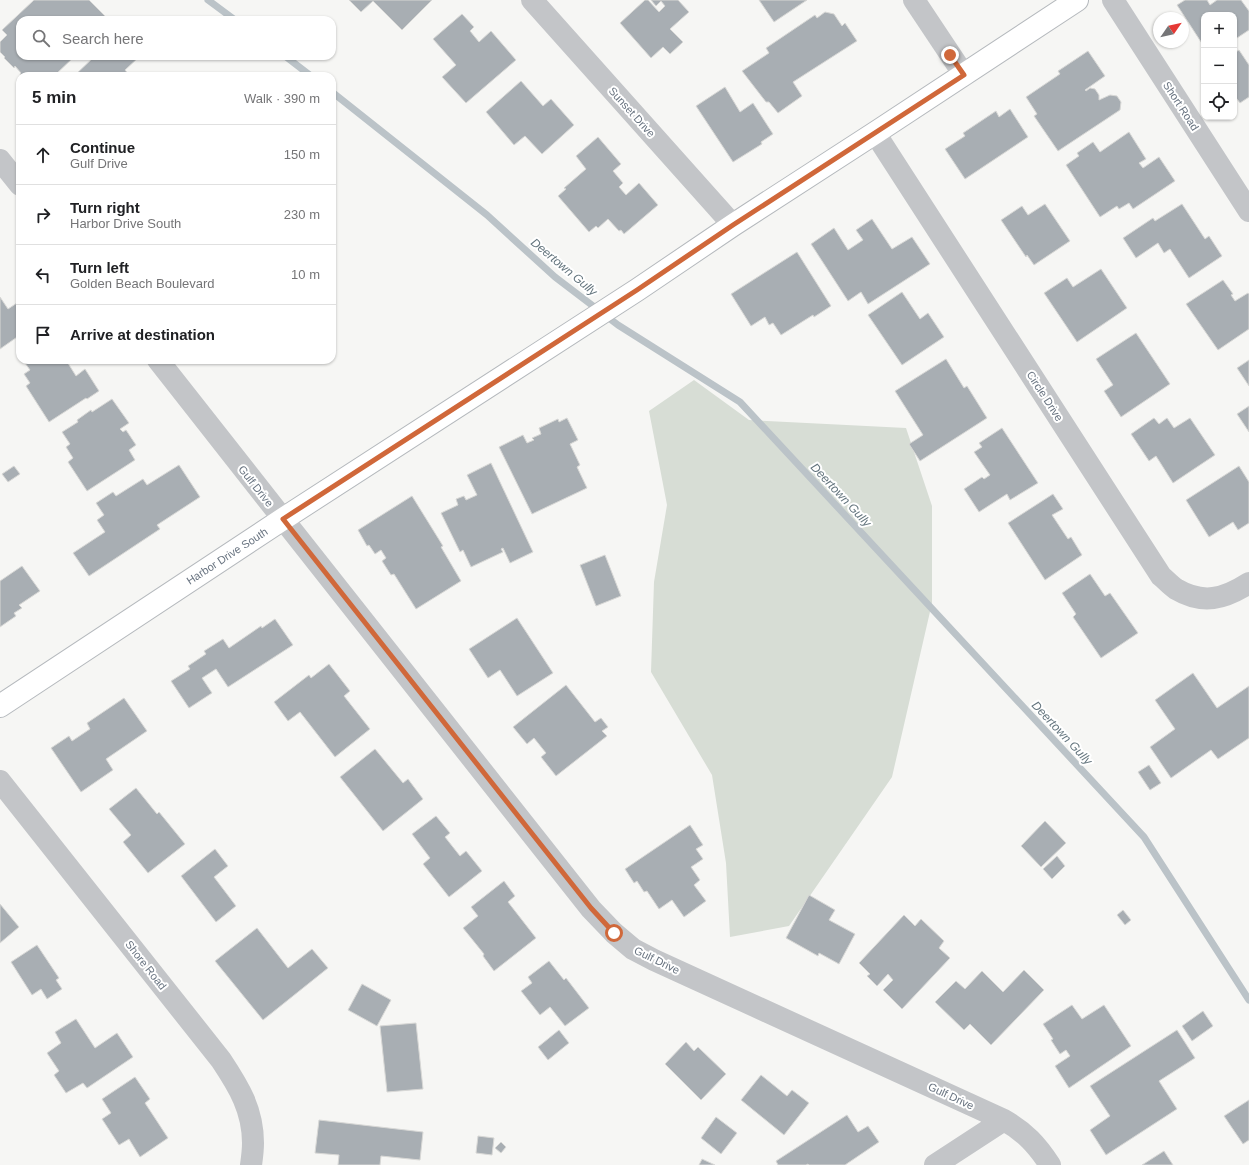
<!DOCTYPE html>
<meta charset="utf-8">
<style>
:root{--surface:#fff;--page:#f6f6f6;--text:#202124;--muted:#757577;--line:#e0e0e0}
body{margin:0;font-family:Arial,sans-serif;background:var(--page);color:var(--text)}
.controls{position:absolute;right:12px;top:12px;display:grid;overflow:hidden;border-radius:8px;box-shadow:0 1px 3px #0004}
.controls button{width:36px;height:36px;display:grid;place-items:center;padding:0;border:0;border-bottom:1px solid var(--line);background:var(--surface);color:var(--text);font:20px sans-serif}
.compass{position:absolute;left:1153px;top:12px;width:36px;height:36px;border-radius:50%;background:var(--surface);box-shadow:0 1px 3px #0004;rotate:56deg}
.stop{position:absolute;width:12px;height:12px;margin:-9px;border:3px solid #d0683a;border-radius:50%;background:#fff}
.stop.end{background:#d0683a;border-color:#fff;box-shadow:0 1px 4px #0008}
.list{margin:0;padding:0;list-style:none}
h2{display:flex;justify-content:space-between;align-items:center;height:52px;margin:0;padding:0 16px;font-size:17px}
h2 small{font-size:13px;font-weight:400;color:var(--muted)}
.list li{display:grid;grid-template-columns:26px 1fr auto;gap:12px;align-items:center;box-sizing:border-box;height:60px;padding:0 16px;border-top:1px solid var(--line)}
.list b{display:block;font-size:15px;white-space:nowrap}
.list p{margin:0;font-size:13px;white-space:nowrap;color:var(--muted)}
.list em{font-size:13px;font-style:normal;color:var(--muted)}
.icon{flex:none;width:22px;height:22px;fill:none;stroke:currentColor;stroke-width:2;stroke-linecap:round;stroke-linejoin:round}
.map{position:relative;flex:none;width:1249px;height:1165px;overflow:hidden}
.search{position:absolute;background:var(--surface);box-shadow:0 1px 3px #0004;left:16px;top:16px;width:320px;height:44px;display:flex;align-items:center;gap:10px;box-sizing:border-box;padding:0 14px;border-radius:12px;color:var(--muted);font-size:15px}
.panel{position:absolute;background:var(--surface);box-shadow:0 1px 3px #0004;left:16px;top:72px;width:320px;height:292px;border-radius:12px}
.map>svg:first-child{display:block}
.green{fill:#d7ddd5}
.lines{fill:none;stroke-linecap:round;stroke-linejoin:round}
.stream{stroke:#bbc3c8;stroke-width:7}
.building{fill:#a8aeb3;stroke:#d8d8d6}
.secondary-casing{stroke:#b5b9bd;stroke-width:24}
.street{stroke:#c3c5c8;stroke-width:22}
.secondary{stroke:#fff;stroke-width:22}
.route{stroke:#d0683a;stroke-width:5}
.labels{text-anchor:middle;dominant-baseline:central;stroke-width:4;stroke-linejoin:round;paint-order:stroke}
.street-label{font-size:11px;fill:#697481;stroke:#fff}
.water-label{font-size:12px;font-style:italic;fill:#64757e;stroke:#fff}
</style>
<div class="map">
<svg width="1249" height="1165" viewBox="0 0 1249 1165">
<rect width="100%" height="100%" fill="#f6f6f4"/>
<path class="green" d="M 694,380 L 749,420 L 906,428 L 932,506 L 932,603 L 892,777 L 789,926 L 730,937 L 726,863 L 712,775 L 651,672 L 654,582 L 667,505 L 649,411 Z"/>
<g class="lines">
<path class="stream" d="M 208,0 L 235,20
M 285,56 L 311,76
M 332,92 L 487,215 L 555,277 L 618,325 L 740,402 L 1144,837 L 1249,1000"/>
</g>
<path class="building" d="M 34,0 L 89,0 L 109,20 L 20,20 L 20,56 L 75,56 L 54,76 L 21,76 L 20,74 L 21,73 L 15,66 L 14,68 L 4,58 L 5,57 L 0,52 L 0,42 L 7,35 L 2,30 Z
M 349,0 L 432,0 L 402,30 L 373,1 L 361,12 Z
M 645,0 L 648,0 L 659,12 L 665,6 L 661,1 L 656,6 L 651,0 L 678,0 L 689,12 L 670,29 L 683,42 L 670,54 L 663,47 L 651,58 L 620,23 Z
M 759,0 L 807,0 L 774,22 Z
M 1185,0 L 1207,0 L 1210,5 L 1217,0 L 1241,0 L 1249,11 L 1249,30 L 1234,40 L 1234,15 L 1204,15 L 1203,45 L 1177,5 Z
M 825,12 L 834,14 L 842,26 L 845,23 L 857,41 L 793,82 L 802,96 L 778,113 L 769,102 L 766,102 L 742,71 L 769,53 L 766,48 L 815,15 L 817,18 Z
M 462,14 L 474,27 L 470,31 L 479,42 L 491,31 L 516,60 L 466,103 L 442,77 L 456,65 L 433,39 Z
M 1239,50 L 1249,65 L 1249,97 L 1240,103 L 1234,95 L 1234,53 Z
M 1088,51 L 1105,76 L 1085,90 L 1086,91 L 1090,88 L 1095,89 L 1099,95 L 1099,100 L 1110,95 L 1117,96 L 1121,102 L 1120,110 L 1058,151 L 1034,116 L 1037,114 L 1026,97 L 1060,74 L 1058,71 Z
M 95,56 L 136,56 L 138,58 L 125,70 L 130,76 L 74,76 Z
M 521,81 L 543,106 L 551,99 L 574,125 L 542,154 L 525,136 L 514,145 L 486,112 Z
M 725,87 L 740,112 L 753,103 L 773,134 L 761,142 L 762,144 L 733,162 L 696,106 Z
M 1010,109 L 1028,137 L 965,179 L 945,149 L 965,136 L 963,133 L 996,111 L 999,117 Z
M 1129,132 L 1146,159 L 1139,163 L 1143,168 L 1159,157 L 1175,181 L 1133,209 L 1129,203 L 1119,209 L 1117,206 L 1100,217 L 1066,165 L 1079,156 L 1077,153 L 1093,142 L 1100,152 Z
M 598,137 L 621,164 L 613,171 L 623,183 L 619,187 L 626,195 L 639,183 L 658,205 L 624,234 L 621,230 L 619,231 L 608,219 L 598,228 L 596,226 L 589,232 L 558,196 L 566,189 L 564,188 L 586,169 L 576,156 Z
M 1045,204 L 1070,241 L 1034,265 L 1027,255 L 1026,257 L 1001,220 L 1022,206 L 1028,215 Z
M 1182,204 L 1205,239 L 1209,236 L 1222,256 L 1189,278 L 1170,249 L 1164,253 L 1158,243 L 1136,258 L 1123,238 L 1153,218 L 1155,221 Z
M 872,219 L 892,249 L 912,237 L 930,264 L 868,304 L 861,292 L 848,301 L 811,244 L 834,228 L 848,250 L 863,240 L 856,230 Z
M 797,252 L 831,306 L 814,317 L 813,315 L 781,335 L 773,323 L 769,325 L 765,317 L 751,326 L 731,294 Z
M 1101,269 L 1127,308 L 1077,342 L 1044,293 L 1067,278 L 1073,287 Z
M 1223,280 L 1233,294 L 1231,295 L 1235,301 L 1248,293 L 1249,294 L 1249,329 L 1218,350 L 1186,304 Z
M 902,292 L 920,319 L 928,313 L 944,337 L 902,365 L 868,315 Z
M 0,297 L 8,309 L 20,301 L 20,335 L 0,349 Z
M 1136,333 L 1170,384 L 1121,417 L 1104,391 L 1113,385 L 1096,359 Z
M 946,359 L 964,388 L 967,386 L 987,418 L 920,461 L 909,444 L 923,435 L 895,391 Z
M 23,360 L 66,360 L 76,376 L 85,369 L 99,391 L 87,399 L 86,398 L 49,422 L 26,386 L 30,383 L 24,374 L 30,370 Z
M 1249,360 L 1249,386 L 1237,368 Z
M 112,399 L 129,423 L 120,429 L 123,432 L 126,430 L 136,445 L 129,450 L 135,460 L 87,491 L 68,462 L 73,458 L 66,447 L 70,444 L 62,432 L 78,422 L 77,420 L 91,410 L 92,412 Z
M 1249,406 L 1249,432 L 1237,414 Z
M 567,418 L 578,440 L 570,444 L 580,465 L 577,467 L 587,488 L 532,514 L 499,447 L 523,435 L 527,443 L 534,440 L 532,438 L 541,434 L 539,428 L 558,419 L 559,422 Z
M 1154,418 L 1159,424 L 1167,418 L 1174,428 L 1190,418 L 1215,455 L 1173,483 L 1156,456 L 1149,461 L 1131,434 Z
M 1002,428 L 1038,483 L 1010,500 L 1007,494 L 979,512 L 964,489 L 982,477 L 984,479 L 990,475 L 974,452 L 982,447 L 979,443 Z
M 491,463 L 533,552 L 510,563 L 503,548 L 501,549 L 503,552 L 471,567 L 463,550 L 460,552 L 441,513 L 458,505 L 456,499 L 464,496 L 466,500 L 477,495 L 467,475 Z
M 179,465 L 200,497 L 157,525 L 160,529 L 89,576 L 73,553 L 105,532 L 97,520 L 104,515 L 96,503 L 113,492 L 116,496 L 143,479 L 147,485 Z
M 14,466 L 20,474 L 8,482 L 2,474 Z
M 1239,466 L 1249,482 L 1249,523 L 1238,530 L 1233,522 L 1209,537 L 1186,500 Z
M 1053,494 L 1063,509 L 1052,515 L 1068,539 L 1071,537 L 1082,555 L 1045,580 L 1008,523 Z
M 412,496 L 443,546 L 441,547 L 461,581 L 416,609 L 394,574 L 391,575 L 382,561 L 386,558 L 381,550 L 375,554 L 369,545 L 367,546 L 358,530 Z
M 605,555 L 621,596 L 596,606 L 580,565 Z
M 22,566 L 40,591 L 19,605 L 22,608 L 14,613 L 16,616 L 0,627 L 0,581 Z
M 1090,574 L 1105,596 L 1110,593 L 1138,633 L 1101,658 L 1073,617 L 1076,614 L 1062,593 Z
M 517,618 L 553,673 L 517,696 L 500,670 L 488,678 L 469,649 Z
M 275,619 L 293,645 L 228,687 L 216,669 L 202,678 L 212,693 L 189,708 L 171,681 L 190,669 L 188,666 L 206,654 L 204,651 L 223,639 L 229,648 L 261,626 L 262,628 Z
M 329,664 L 350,691 L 344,696 L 370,729 L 335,757 L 300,712 L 288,721 L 274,702 L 309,675 L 311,678 Z
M 1193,673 L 1217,708 L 1249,686 L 1249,738 L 1218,759 L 1211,750 L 1171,778 L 1150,747 L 1175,729 L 1155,700 Z
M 566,685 L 595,722 L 601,718 L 608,727 L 602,731 L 607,736 L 556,776 L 541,757 L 546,753 L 534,738 L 527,744 L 513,727 Z
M 124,698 L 147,731 L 106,759 L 113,770 L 81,792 L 51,748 L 69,736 L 72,741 L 90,729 L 87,723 Z
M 375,749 L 403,783 L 408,779 L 423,799 L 383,831 L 340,777 Z
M 1149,765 L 1161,783 L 1150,790 L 1138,772 Z
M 136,788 L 157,814 L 159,812 L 185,844 L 148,873 L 123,842 L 131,835 L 109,809 Z
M 436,816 L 450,833 L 445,837 L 460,856 L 466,851 L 482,871 L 449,897 L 423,864 L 430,858 L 412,834 Z
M 1045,821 L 1066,843 L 1041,867 L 1021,846 Z
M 690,825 L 703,845 L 696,849 L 703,859 L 691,867 L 700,880 L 694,885 L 706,901 L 684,917 L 672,900 L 659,909 L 647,891 L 644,892 L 637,881 L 634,883 L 625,869 Z
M 215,849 L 228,866 L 214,877 L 236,906 L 216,922 L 181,876 Z
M 1057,856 L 1065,866 L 1052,879 L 1043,869 Z
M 504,881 L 515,896 L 508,902 L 536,938 L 494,971 L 483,956 L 484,954 L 463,928 L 478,916 L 471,907 Z
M 809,895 L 835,910 L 829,920 L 855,934 L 839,964 L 819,953 L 818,956 L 786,938 Z
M 0,904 L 19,927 L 0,943 Z
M 1123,910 L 1131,920 L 1125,925 L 1117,915 Z
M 904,915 L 915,926 L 921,919 L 944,941 L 939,948 L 950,958 L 902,1009 L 883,990 L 893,980 L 888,974 L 877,986 L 867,976 L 870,974 L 859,963 Z
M 257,928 L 288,968 L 312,949 L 328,968 L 263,1020 L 215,961 Z
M 37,945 L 59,978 L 56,980 L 62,989 L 47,999 L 41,989 L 32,995 L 11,962 Z
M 549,961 L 564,980 L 566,978 L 589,1008 L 565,1026 L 550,1007 L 540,1015 L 521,991 L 532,983 L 528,977 Z
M 1024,970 L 1044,990 L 991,1045 L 970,1024 L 964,1030 L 935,1002 L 956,981 L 965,989 L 982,971 L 1003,992 Z
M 362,984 L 391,1000 L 377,1026 L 348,1010 Z
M 1072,1005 L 1082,1019 L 1104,1005 L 1131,1046 L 1069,1088 L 1055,1066 L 1070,1056 L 1066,1050 L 1060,1054 L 1051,1040 L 1053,1039 L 1043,1024 Z
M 1203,1011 L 1213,1026 L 1192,1041 L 1182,1026 Z
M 76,1019 L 95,1048 L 117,1033 L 133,1057 L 87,1088 L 83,1083 L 66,1093 L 54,1075 L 59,1071 L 47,1053 L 61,1043 L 55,1032 Z
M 416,1023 L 423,1089 L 387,1092 L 380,1026 Z
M 559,1030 L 569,1043 L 548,1060 L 538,1047 Z
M 1177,1030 L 1195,1058 L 1159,1081 L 1177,1109 L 1106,1155 L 1090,1130 L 1110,1116 L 1090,1086 Z
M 686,1042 L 694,1051 L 698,1047 L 726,1074 L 701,1100 L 665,1064 Z
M 761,1075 L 787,1096 L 792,1090 L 809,1103 L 784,1135 L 741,1100 Z
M 135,1077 L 150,1099 L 145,1103 L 168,1138 L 140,1157 L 129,1139 L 119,1145 L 102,1119 L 111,1113 L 102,1099 Z
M 1249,1100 L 1249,1140 L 1243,1144 L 1224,1116 Z
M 847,1115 L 858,1132 L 868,1126 L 879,1142 L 845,1165 L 809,1165 L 808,1164 L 806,1165 L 778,1165 L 776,1161 Z
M 716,1117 L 737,1133 L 721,1154 L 701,1138 Z
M 319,1120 L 423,1132 L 420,1160 L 381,1156 L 380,1165 L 338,1165 L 339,1155 L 315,1153 Z
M 478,1136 L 494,1138 L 492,1155 L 476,1153 Z
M 501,1142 L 506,1147 L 501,1153 L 495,1148 Z
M 1164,1151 L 1173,1165 L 1142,1165 Z
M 702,1159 L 715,1165 L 699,1165 Z"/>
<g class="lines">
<defs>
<path id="secondary" d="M 0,706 L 283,519 L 637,290 L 733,225 L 875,133 L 1077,0"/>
</defs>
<use href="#secondary" class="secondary-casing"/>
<path class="street" d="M 532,0 L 733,225
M 914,0 L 964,75
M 1113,0 L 1249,211
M 875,133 L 1161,576 C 1166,580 1170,585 1176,589 C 1203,605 1224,599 1249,583
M 0,160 L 20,185
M 158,360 L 283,519 L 591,909 L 614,933 L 633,949 L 654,960 L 1004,1120 C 1025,1132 1037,1145 1050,1165
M 0,781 L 221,1060 C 239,1087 253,1110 253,1143 C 253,1150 252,1158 251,1165
M 935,1165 L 1004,1120"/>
<use href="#secondary" class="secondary"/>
</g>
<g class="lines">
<path class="route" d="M 614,933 L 591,908 L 283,519 L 637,290 L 733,225 L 964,75 L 950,55"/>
</g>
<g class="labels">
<g class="street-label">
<text transform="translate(1181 106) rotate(57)">Short Road</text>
<text transform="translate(632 112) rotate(48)">Sunset Drive</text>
<text transform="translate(1045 396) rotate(57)">Circle Drive</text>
<text transform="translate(256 486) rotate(52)">Gulf Drive</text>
<text transform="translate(227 556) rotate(-33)">Harbor Drive South</text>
<text transform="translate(657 960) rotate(26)">Gulf Drive</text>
<text transform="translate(146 965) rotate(52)">Shore Road</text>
<text transform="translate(951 1096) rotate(25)">Gulf Drive</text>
</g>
<g class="water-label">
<text transform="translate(564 267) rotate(40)">Deertown Gully</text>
<text transform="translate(841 495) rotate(47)">Deertown Gully</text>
<text transform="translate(1062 733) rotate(47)">Deertown Gully</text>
</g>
</g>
</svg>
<div class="controls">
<button>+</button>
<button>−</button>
<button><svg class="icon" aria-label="locate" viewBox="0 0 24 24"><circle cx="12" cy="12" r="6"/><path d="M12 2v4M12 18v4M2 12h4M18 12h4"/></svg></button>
</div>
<svg class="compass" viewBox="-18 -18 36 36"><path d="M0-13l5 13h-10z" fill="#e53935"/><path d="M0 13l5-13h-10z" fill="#757577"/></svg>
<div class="stop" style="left:614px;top:933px"></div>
<div class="stop end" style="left:950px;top:55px"></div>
<div class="search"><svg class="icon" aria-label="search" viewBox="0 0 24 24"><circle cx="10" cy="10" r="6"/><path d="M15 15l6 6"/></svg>Search here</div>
<section class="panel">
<h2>5 min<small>Walk · 390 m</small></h2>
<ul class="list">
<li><svg class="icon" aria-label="ahead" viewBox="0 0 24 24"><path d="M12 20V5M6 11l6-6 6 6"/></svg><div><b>Continue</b><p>Gulf Drive</p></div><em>150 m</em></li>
<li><svg class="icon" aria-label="right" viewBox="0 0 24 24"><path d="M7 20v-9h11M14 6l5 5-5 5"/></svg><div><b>Turn right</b><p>Harbor Drive South</p></div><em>230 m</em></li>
<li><svg class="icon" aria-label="left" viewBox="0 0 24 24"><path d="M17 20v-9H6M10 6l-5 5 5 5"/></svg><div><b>Turn left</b><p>Golden Beach Boulevard</p></div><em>10 m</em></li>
<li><svg class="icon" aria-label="arrive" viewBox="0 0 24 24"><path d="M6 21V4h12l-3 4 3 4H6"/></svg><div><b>Arrive at destination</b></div></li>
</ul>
</section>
</div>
